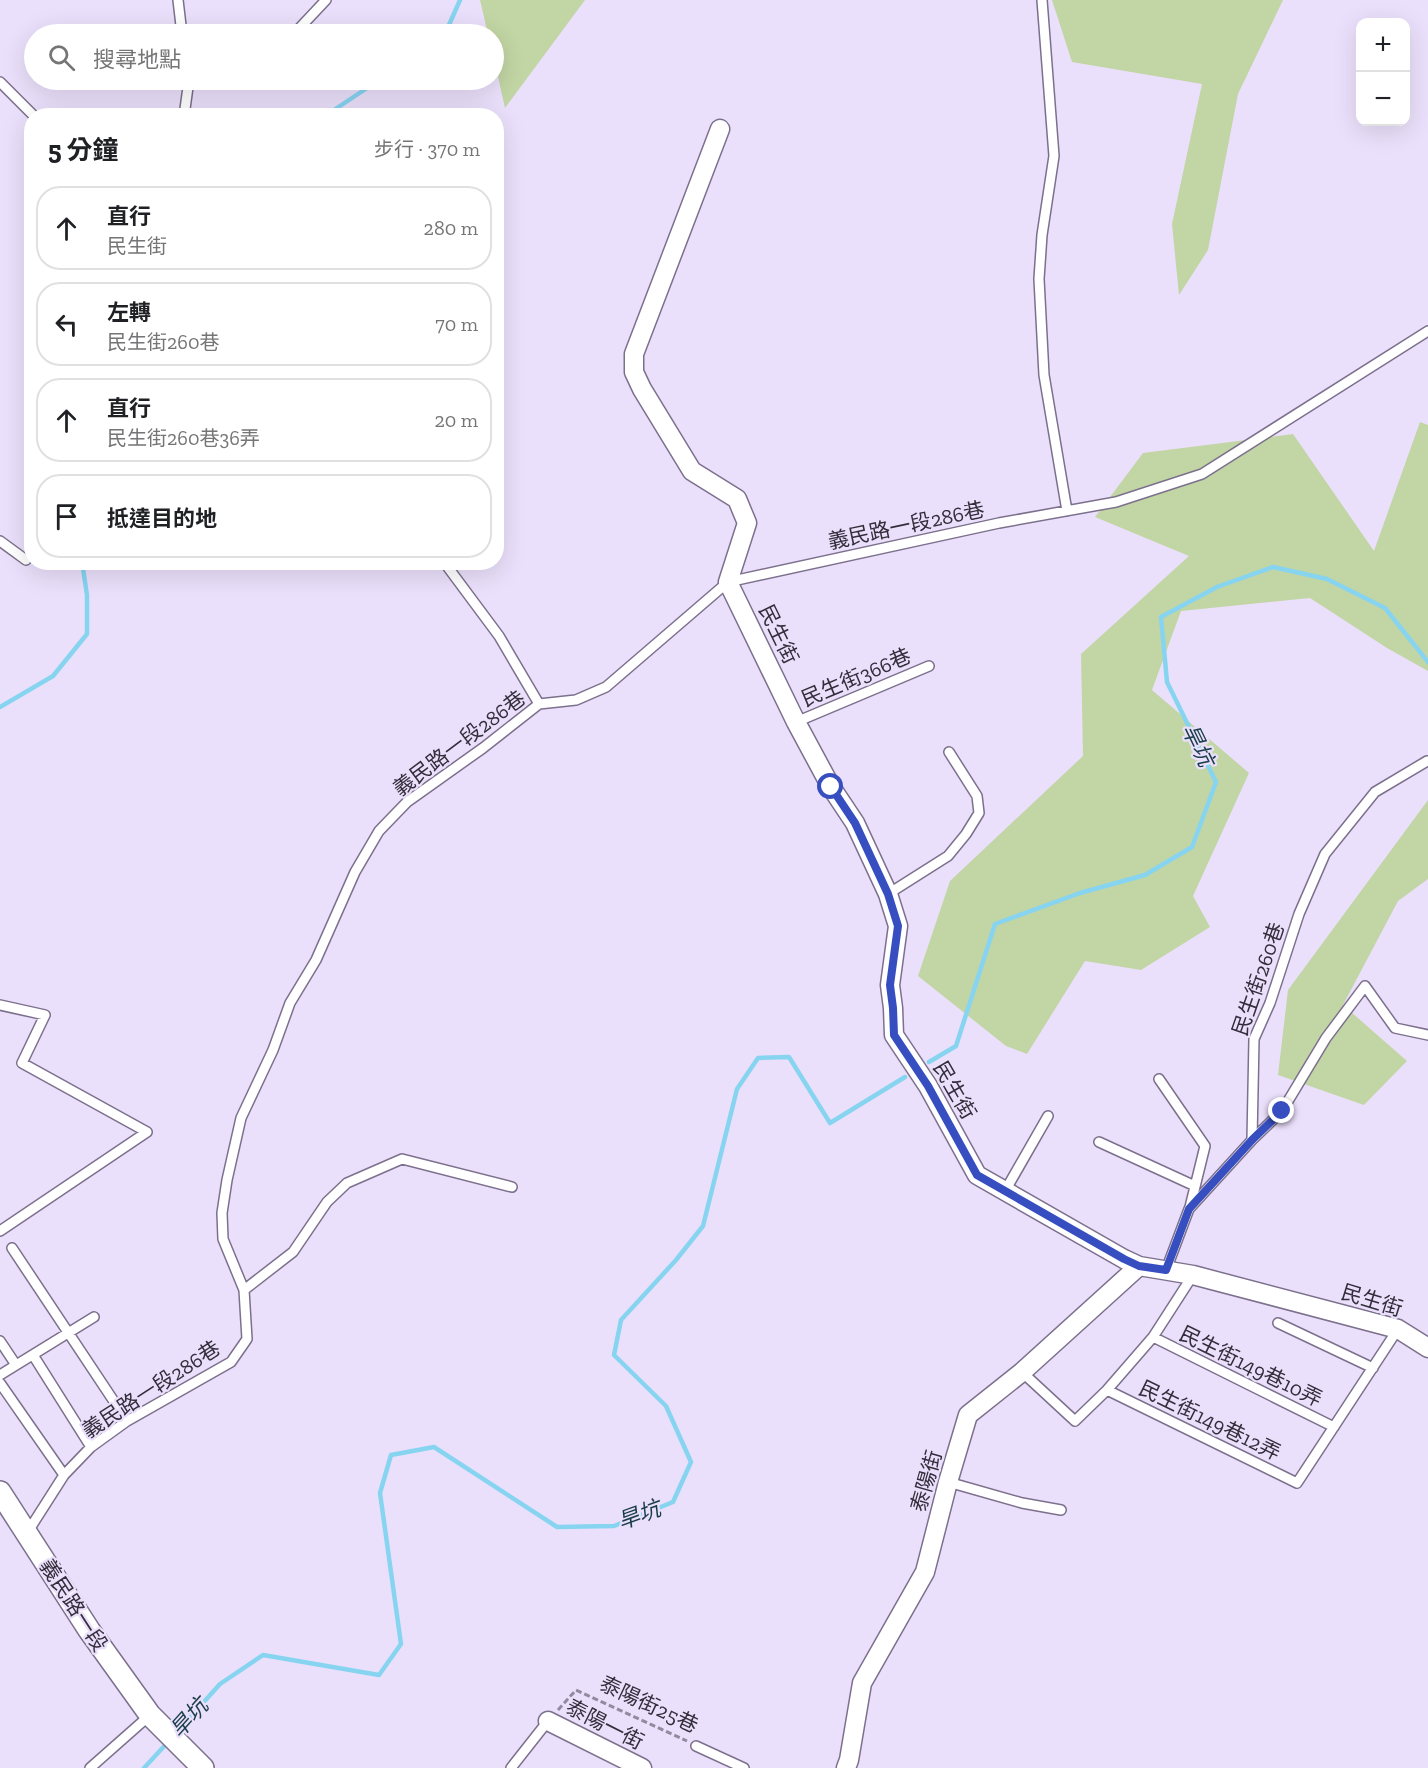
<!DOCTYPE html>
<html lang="zh-TW">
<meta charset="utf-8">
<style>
:root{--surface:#fff;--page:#f6f6f6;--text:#202124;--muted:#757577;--line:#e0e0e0}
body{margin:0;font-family:"Zilla Slab","Noto Sans TC",serif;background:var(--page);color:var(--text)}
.controls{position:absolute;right:18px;top:18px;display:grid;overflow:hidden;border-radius:12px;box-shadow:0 6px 24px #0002}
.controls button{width:54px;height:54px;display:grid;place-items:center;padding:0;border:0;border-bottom:2px solid var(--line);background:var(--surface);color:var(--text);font:30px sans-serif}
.stop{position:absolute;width:18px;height:18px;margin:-14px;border:4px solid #364ec0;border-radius:50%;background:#fff}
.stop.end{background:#364ec0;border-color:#fff;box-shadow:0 2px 6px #0008}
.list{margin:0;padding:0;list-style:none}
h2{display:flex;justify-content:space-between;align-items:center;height:78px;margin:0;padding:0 24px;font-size:26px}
h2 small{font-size:20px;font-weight:400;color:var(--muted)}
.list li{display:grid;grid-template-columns:39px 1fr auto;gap:18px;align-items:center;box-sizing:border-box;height:84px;margin:0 12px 12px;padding:0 12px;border:2px solid var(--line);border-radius:24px}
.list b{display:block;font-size:22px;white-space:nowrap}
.list p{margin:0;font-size:20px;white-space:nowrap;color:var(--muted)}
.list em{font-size:20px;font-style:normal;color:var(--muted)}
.icon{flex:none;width:33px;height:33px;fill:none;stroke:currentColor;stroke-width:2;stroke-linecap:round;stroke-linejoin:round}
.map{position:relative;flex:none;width:1428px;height:1768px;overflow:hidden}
.search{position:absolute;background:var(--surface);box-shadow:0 6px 24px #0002;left:24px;top:24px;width:480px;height:66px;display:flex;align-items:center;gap:15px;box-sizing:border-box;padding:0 21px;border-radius:33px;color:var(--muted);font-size:22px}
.panel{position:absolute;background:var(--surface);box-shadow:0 6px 24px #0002;left:24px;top:108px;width:480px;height:462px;border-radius:24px}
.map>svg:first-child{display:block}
.green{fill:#c2d5a4}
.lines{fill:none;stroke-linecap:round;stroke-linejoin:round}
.stream{stroke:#87d4f1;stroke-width:4.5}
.service-casing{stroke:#7c708d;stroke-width:12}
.minor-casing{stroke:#7c708d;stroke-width:21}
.tertiary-casing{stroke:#7c708d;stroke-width:24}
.path{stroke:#928a9e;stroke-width:3;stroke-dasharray:6 3;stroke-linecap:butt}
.service{stroke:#fff;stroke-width:9}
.minor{stroke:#fff;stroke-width:18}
.tertiary{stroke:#fff;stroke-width:21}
.route{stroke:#364ec0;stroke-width:8}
.labels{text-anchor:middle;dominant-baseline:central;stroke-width:4.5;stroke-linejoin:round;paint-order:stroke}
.street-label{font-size:21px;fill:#332e3b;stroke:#ebe0fb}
.water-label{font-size:22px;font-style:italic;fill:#1a3d4a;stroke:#ebe0fb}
</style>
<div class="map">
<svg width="1428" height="1768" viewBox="0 0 1428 1768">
<rect width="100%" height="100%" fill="#ebe0fb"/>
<path class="green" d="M 480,0 L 585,0 L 505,108 L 494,59 L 494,34 L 488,34 Z
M 1052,0 L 1283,0 L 1238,94 L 1208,250 L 1179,295 L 1172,224 L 1202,84 L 1072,62 Z
M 1420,422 L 1428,425 L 1428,671 L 1387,648 L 1310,598 L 1181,611 L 1152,690 L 1249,773 L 1193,896 L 1210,927 L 1141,970 L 1085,961 L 1027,1054 L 1006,1046 L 918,976 L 950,881 L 1083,756 L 1081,654 L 1189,556 L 1095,517 L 1143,453 L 1293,434 L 1374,551 Z
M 1428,800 L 1428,879 L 1398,901 L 1343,1005 L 1407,1061 L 1364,1105 L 1278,1075 L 1288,990 Z"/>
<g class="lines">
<path class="stream" d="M 445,34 L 460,0
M 325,116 L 379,80
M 0,707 L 53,676 L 87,634 L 87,595 L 82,562
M 929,1062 L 956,1046 L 995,924 L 1080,893 L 1145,875 L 1192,847 L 1216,782 L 1167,682 L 1161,617 L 1217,587 L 1273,567 L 1327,579 L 1385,608 L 1428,662
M 176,1733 L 220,1684 L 263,1655 L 379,1675 L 401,1644 L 380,1493 L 391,1455 L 434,1447 L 557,1527 L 614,1526 L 673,1502 L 691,1462 L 666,1406 L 614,1355 L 621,1320 L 676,1260 L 703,1226 L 737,1089 L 758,1058 L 789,1057 L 830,1123 L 905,1077
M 144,1768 L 168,1742"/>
<defs>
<path id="service" d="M 178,0 L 182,34
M 1042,0 L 1054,156 L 1042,235 L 1039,279 L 1044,375 L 1067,511
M 294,34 L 326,0
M 0,82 L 34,116
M 184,116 L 189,80
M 448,116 L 448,114
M 0,541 L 26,560
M 444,562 L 499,636 L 539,704
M 796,722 L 929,666
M 888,894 L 948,856 L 966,834 L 979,813 L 977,796 L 949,752
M 0,1005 L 45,1015 L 22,1063 L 147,1132 L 0,1231
M 1159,1079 L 1205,1146 L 1190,1207
M 1252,1140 L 1282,1111 L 1326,1038 L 1365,986 L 1395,1028 L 1428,1035
M 1099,1142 L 1195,1186
M 1005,1191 L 1048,1116
M 12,1248 L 127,1421
M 1166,1270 L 1189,1209 L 1252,1140 L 1254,1039 L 1270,1003 L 1299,914 L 1325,854 L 1375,792 L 1427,761
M 244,1290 L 293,1252 L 327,1202 L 347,1183 L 402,1159 L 512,1187
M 1278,1323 L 1373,1368
M 1153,1337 L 1334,1427
M 0,1341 L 16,1365
M 33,1355 L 91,1447
M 1022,1372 L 1075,1421 L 1107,1390 L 1153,1337 L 1193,1275
M 0,1375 L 94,1317
M 0,1383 L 64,1475
M 1107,1390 L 1297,1483 L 1398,1329
M 948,1482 L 1022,1503 L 1061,1510
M 27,1533 L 64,1475 L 91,1447 L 127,1421 L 231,1362 L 247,1339 L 244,1290 L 223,1239 L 222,1213 L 227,1180 L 241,1118 L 273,1050 L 290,1003 L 316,960 L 355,872 L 379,831 L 407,802 L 483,748 L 539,704 L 576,700 L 606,687 L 728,582 L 999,523 L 1116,502 L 1202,474 L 1428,331
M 696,1746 L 744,1768
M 90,1768 L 150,1715
M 511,1768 L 548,1721"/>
<path id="minor" d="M 720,129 L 634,354 L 634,372 L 642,389 L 692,471 L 737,499 L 747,523 L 728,582 L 796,722 L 831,787 L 855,823 L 888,894 L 898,926 L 890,985 L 893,1008 L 894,1035 L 928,1086 L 977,1175 L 1124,1259 L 1139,1266 L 1193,1275 L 1398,1329 L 1428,1348
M 548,1721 L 642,1768
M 846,1768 L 849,1760 L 862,1683 L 925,1572 L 948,1482 L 968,1415 L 1022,1372 L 1139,1266"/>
<path id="tertiary" d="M 0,1492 L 89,1630 L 150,1715 L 203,1768"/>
</defs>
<use href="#service" class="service-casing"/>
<use href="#minor" class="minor-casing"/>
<use href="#tertiary" class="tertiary-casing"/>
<path class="path" d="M 558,1710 L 576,1690 L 687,1741"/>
<use href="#service" class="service"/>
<use href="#minor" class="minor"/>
<use href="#tertiary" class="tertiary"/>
</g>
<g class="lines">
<path class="route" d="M 831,787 L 855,823 L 888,894 L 898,926 L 890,985 L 893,1008 L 894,1035 L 928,1086 L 977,1175 L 1124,1259 L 1139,1266 L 1166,1270 L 1189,1209 L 1252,1140 L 1282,1111"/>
</g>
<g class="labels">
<g class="street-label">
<text transform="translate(906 525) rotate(-12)">義民路一段286巷</text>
<text transform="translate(779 634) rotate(64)">民生街</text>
<text transform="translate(856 677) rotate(-23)">民生街366巷</text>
<text transform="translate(459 743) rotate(-37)">義民路一段286巷</text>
<text transform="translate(1258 979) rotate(-71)">民生街260巷</text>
<text transform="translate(955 1090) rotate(60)">民生街</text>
<text transform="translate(1372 1300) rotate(17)">民生街</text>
<text transform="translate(1251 1366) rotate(26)">民生街149巷10弄</text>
<text transform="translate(151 1389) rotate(-33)">義民路一段286巷</text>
<text transform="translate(1210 1420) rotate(26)">民生街149巷12弄</text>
<text transform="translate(926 1481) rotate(-74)">泰陽街</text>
<text transform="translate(74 1605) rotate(57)">義民路一段</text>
<text transform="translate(649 1704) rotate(25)">泰陽街25巷</text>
<text transform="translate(605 1724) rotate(27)">泰陽一街</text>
</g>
<g class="water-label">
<text transform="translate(1198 745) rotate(64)">旱坑</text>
<text transform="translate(639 1515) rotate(-20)">旱坑</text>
<text transform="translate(189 1718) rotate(-48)">旱坑</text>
</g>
</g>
</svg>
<div class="controls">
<button>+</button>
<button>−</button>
</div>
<div class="stop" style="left:831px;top:787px"></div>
<div class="stop end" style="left:1282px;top:1111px"></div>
<div class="search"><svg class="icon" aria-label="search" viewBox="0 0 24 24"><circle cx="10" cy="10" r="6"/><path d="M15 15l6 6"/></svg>搜尋地點</div>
<section class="panel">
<h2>5 分鐘<small>步行 · 370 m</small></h2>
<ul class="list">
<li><svg class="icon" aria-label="ahead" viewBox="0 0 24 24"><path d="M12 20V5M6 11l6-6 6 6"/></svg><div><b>直行</b><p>民生街</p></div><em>280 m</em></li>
<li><svg class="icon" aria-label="left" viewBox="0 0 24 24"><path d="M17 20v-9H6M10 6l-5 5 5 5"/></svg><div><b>左轉</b><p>民生街260巷</p></div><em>70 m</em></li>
<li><svg class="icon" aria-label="ahead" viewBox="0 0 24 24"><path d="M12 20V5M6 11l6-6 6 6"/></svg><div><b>直行</b><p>民生街260巷36弄</p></div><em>20 m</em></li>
<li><svg class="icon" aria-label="arrive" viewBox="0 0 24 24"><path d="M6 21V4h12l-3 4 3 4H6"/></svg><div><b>抵達目的地</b></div></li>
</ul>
</section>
</div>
